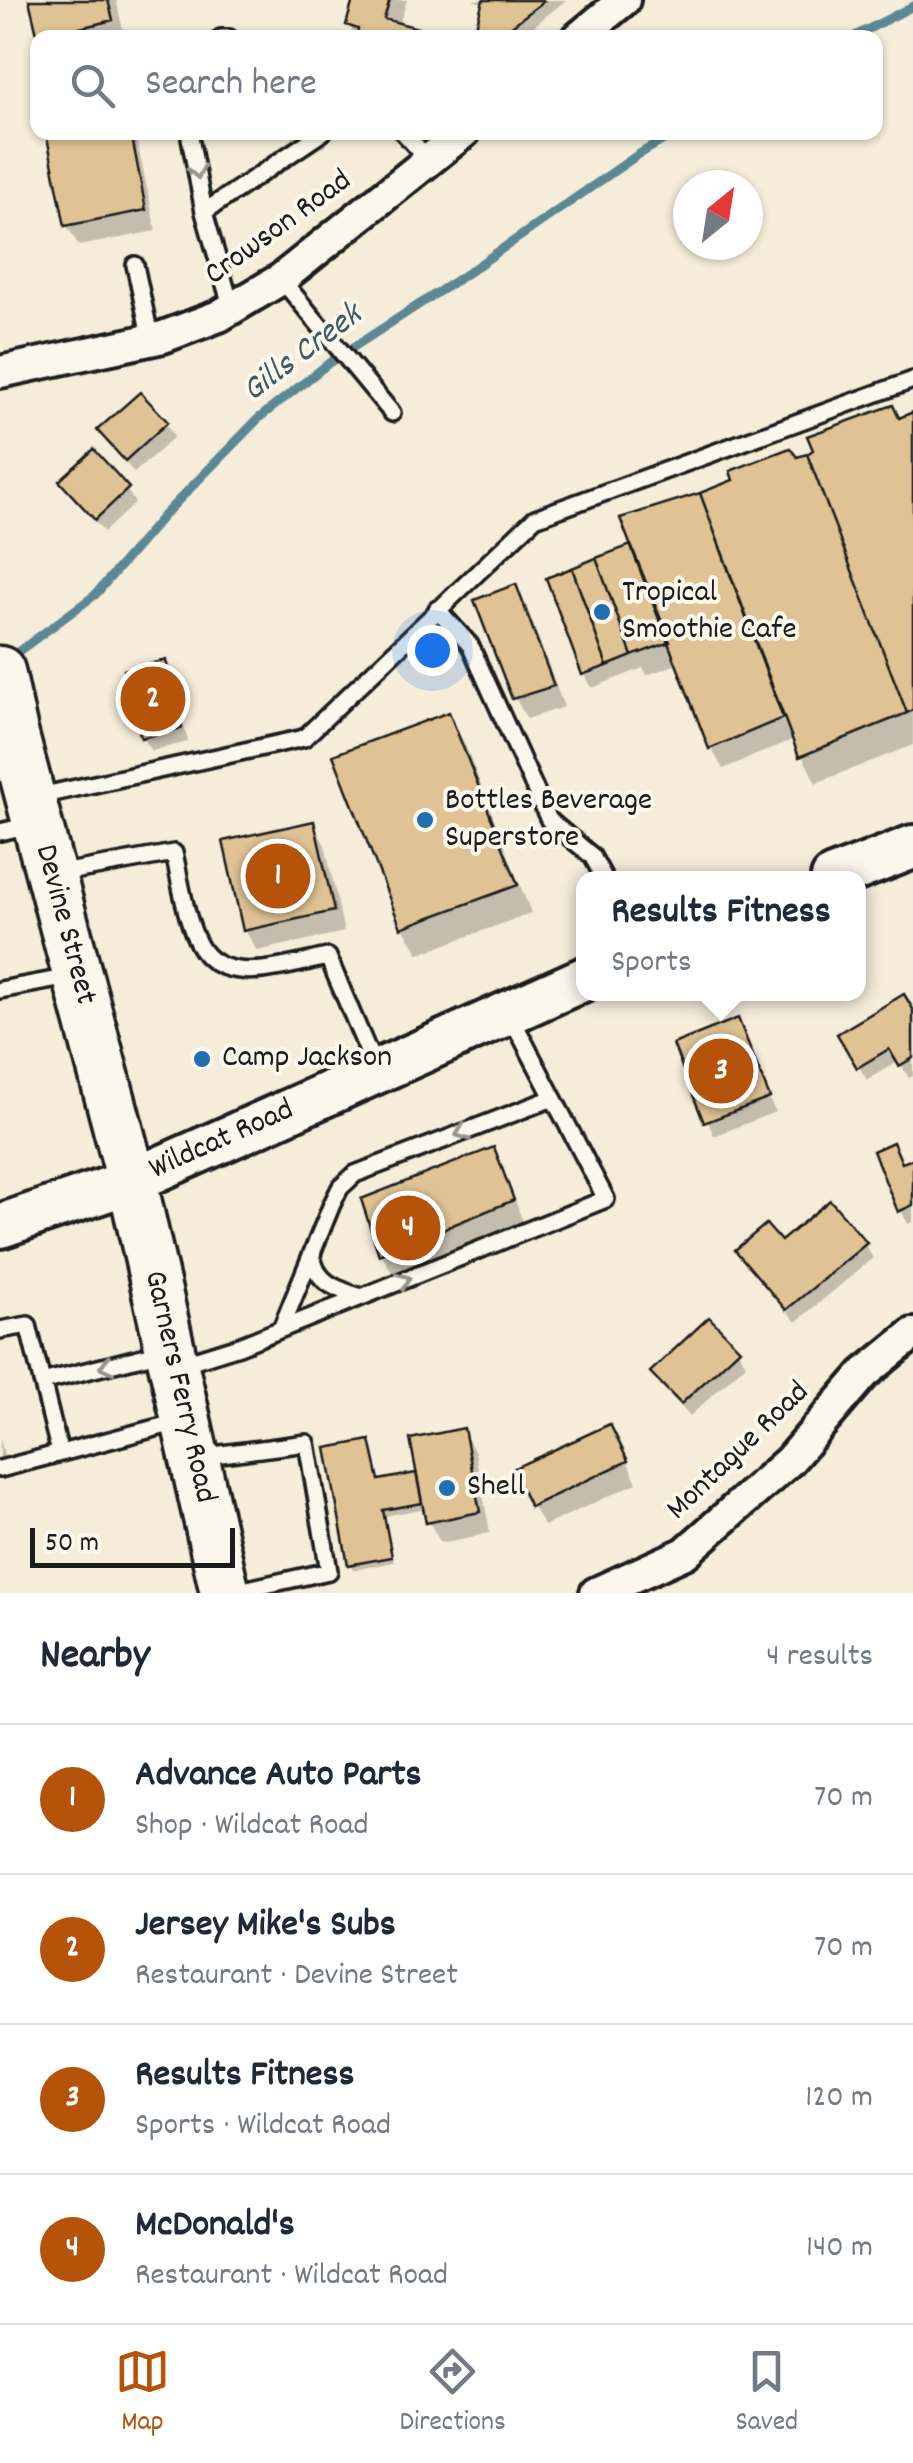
<!DOCTYPE html>
<meta charset="utf-8">
<style>
:root{--surface:#fff;--page:#f6f6f7;--text:#1f2937;--muted:#747a83;--line:#e0e1e3;--accent:#b45309}
body{margin:0;font-family:Dekko,sans-serif;background:var(--page);color:var(--text)}
.compass{position:absolute;left:673px;top:170px;width:90px;height:90px;border-radius:50%;background:var(--surface);box-shadow:0 2px 8px #0004;rotate:30deg}
.scale{position:absolute;left:30px;bottom:25px;width:205px;box-sizing:border-box;padding-left:10px;border:5px solid #1c1c1c;border-top:0;font-size:28px;line-height:35px;white-space:nowrap;color:#1c1c1c;-webkit-text-stroke:8px #fbf7ec;paint-order:stroke}
.you{position:absolute;left:432px;top:650px;width:35px;height:35px;margin:-25px;border:8px solid #fff;border-radius:50%;background:#1a73e8;box-shadow:0 0 0 15px #1a73e833}
.badge{display:grid;place-items:center;width:65px;height:65px;border-radius:50%;background:var(--accent);color:#fff;font-size:32px;font-weight:700}
.pin{position:absolute;translate:-50% -50%;border:5px solid #fff;box-shadow:0 2px 10px #0006}
.popup{position:absolute;left:576px;top:871px;width:290px;height:130px;box-sizing:border-box;display:grid;place-content:center;border-radius:20px;background:var(--surface);filter:drop-shadow(0 2px 8px #0005);font-size:32px;white-space:nowrap;color:var(--muted)}
.popup b{font-size:38px;color:var(--text)}
.popup::after{content:'';position:absolute;left:50%;top:100%;margin-left:-20px;border:20px solid transparent;border-top-color:var(--surface)}
.list{margin:0;padding:0;list-style:none}
h2{display:flex;justify-content:space-between;align-items:center;height:130px;margin:0;padding:0 40px;font-size:42px}
h2 small{font-size:32px;font-weight:400;color:var(--muted)}
.list li{display:grid;grid-template-columns:65px 1fr auto;gap:30px;align-items:center;box-sizing:border-box;height:150px;padding:0 40px;border-top:2px solid var(--line)}
.list b{display:block;font-size:38px;white-space:nowrap}
.list p{margin:0;font-size:32px;white-space:nowrap;color:var(--muted)}
.list em{font-size:32px;font-style:normal;color:var(--muted)}
.icon{flex:none;width:55px;height:55px;fill:none;stroke:currentColor;stroke-width:2;stroke-linecap:round;stroke-linejoin:round}
.map{position:relative;flex:none;width:913px;height:1593px;overflow:hidden}
.search{position:absolute;background:var(--surface);box-shadow:0 2px 8px #0004;left:30px;right:30px;top:30px;height:110px;display:flex;align-items:center;gap:25px;box-sizing:border-box;padding:0 35px;border-radius:20px;color:var(--muted);font-size:38px}
.sheet{height:730px;background:var(--surface)}
nav{display:flex;justify-content:space-around;align-items:center;box-sizing:border-box;height:140px;border-top:2px solid var(--line);background:var(--surface);font-size:28px;color:var(--muted)}
nav a{display:grid;justify-items:center;gap:5px}
nav .on{color:var(--accent)}
.map>svg:first-child{display:block}
.shadow{fill:#0003}
.lines{fill:none;stroke-linecap:round;stroke-linejoin:round}
.stream{stroke:#5b8895;stroke-width:9}
.building{fill:#dfc394;stroke:#1c1c1c;stroke-width:2.5}
.service-casing{stroke:#1c1c1c;stroke-width:22}
.minor-casing{stroke:#1c1c1c;stroke-width:38}
.secondary-casing{stroke:#1c1c1c;stroke-width:50}
.primary-casing{stroke:#1c1c1c;stroke-width:55}
.service{stroke:#fbf7ec;stroke-width:15}
.minor{stroke:#fbf7ec;stroke-width:30}
.secondary{stroke:#fbf7ec;stroke-width:42}
.primary{stroke:#fbf7ec;stroke-width:48}
.oneway{stroke:#97948e}
.poi-dot{fill:#1f6fb2;stroke:#fbf7ec;stroke-width:4}
.labels{text-anchor:middle;dominant-baseline:central;stroke-width:8;stroke-linejoin:round;paint-order:stroke}
.street-label{font-size:32px;fill:#1c1c1c;stroke:#fbf7ec}
.poi-label{font-size:32px;fill:#1c1c1c;stroke:#fbf7ec;text-anchor:start}
.water-label{font-size:35px;font-style:italic;fill:#415b63;stroke:#fbf7ec}
</style>
<div class="map">
<svg width="913" height="1593" viewBox="0 0 913 1593">
<rect width="100%" height="100%" fill="#f5edda"/>
<filter id="ink" filterUnits="userSpaceOnUse"><feTurbulence type="fractalNoise" baseFrequency=".01" numOctaves="2"/><feDisplacementMap in="SourceGraphic" scale="20" xChannelSelector="R" yChannelSelector="G"/><feConvolveMatrix kernelMatrix="1 2 1 2 8 2 1 2 1" color-interpolation-filters="sRGB"/></filter>
<g filter="url(#ink)">
<path class="shadow" d="M 32,0 L 116,0 L 125,38 L 41,38 Z
M 356,0 L 407,0 L 399,25 L 433,38 L 356,38 L 349,25 Z
M 472,0 L 566,0 L 519,38 L 476,38 L 485,4 Z
M 49,132 L 135,132 L 156,231 L 79,246 L 67,226 Z
M 278,132 L 329,132 L 325,148 Z
M 913,415 L 913,745 L 816,783 L 794,739 L 723,769 L 711,748 L 680,663 L 647,675 L 643,668 L 592,688 L 584,674 L 635,547 L 699,496 L 706,504 L 796,459 Z
M 166,424 L 174,437 L 134,473 L 100,430 Z
M 94,453 L 127,490 L 135,503 L 104,532 L 70,495 L 62,481 Z
M 515,587 L 527,608 L 564,707 L 527,719 L 515,698 L 478,601 Z
M 164,663 L 172,677 L 188,742 L 151,751 L 143,737 Z
M 448,715 L 464,742 L 531,913 L 419,954 L 403,927 Z
M 313,824 L 325,845 L 344,932 L 257,951 L 245,930 Z
M 913,1014 L 913,1076 L 909,1078 L 899,1061 L 867,1080 L 840,1035 Z
M 737,1021 L 775,1112 L 714,1136 L 676,1045 Z
M 493,1150 L 504,1171 L 523,1222 L 393,1275 L 382,1254 L 364,1200 Z
M 913,1161 L 913,1222 L 908,1224 L 901,1210 L 903,1166 Z
M 781,1245 L 865,1245 L 873,1258 L 796,1322 L 738,1250 Z
M 738,1351 L 746,1364 L 690,1416 L 661,1386 L 653,1372 Z
M 463,1431 L 475,1452 L 490,1533 L 441,1543 L 429,1522 L 426,1508 L 385,1516 L 394,1562 L 354,1570 L 350,1564 L 369,1443 L 379,1482 L 415,1475 L 420,1485 Z
M 0,1437 L 5,1461 L 0,1462 Z
M 621,1447 L 637,1483 L 544,1526 L 532,1505 Z"/>
<g class="lines">
<path class="stream" d="M 851,38 L 913,6
M 7,660 L 95,595 L 164,515 L 259,418 L 329,363 L 463,276 L 636,156 L 677,132"/>
</g>
<path class="building" d="M 29,0 L 108,0 L 113,20 L 38,38 Z
M 353,0 L 390,0 L 384,19 L 433,32 L 431,38 L 357,38 L 358,29 L 346,25 Z
M 483,0 L 542,0 L 544,1 L 496,38 L 473,38 Z
M 46,132 L 131,132 L 146,210 L 65,226 Z
M 140,392 L 168,422 L 125,461 L 97,430 Z
M 893,405 L 899,418 L 913,412 L 913,710 L 907,713 L 807,454 L 813,450 L 807,436 Z
M 790,448 L 797,457 L 807,454 L 907,713 L 799,757 L 700,493 L 733,480 L 730,471 Z
M 94,449 L 129,488 L 95,520 L 59,481 Z
M 700,493 L 783,718 L 709,749 L 620,518 Z
M 631,545 L 670,642 L 632,656 L 596,558 Z
M 596,558 L 632,656 L 607,666 L 572,568 Z
M 572,568 L 607,666 L 582,675 L 546,578 Z
M 516,584 L 554,686 L 512,699 L 474,600 Z
M 166,660 L 182,728 L 141,738 L 124,670 Z
M 449,712 L 518,885 L 401,928 L 333,755 Z
M 314,821 L 334,911 L 243,931 L 223,841 Z
M 904,994 L 913,1009 L 913,1058 L 899,1066 L 889,1049 L 857,1068 L 837,1034 Z
M 738,1018 L 770,1098 L 704,1123 L 673,1044 Z
M 893,1142 L 902,1163 L 913,1159 L 913,1205 L 898,1212 L 873,1151 Z
M 494,1147 L 514,1200 L 379,1255 L 361,1199 Z
M 830,1200 L 867,1243 L 786,1310 L 735,1250 L 766,1224 L 781,1241 Z
M 709,1317 L 740,1349 L 681,1404 L 650,1372 Z
M 610,1424 L 628,1461 L 530,1507 L 512,1469 Z
M 464,1428 L 480,1512 L 426,1523 L 410,1439 Z
M 370,1440 L 379,1480 L 416,1473 L 422,1503 L 383,1510 L 392,1557 L 348,1565 L 326,1448 Z"/>
<g class="lines">
<defs>
<path id="service" d="M 221,38 L 229,38
M 189,132 L 204,212
M 403,132 L 429,161
M 135,265 L 151,340
M 281,279 L 392,413
M 232,309 L 204,212 L 323,132
M 437,609 L 470,645 L 549,820 L 592,856 L 604,878
M 35,797 L 304,738 L 535,518 L 913,380
M 0,832 L 34,824
M 56,874 L 174,853 C 180,879 188,938 207,956 C 236,985 294,963 328,957 L 376,1070
M 0,990 L 75,976
M 312,1253 C 314,1282 336,1289 361,1297
M 281,1329 L 332,1204 L 340,1188 L 355,1174 L 553,1098
M 0,1330 L 28,1325 L 60,1453
M 178,1365 L 239,1346 L 606,1199 L 510,1015
M 42,1382 L 166,1351
M 198,1457 L 307,1443 L 329,1571 L 229,1593
M 0,1469 L 182,1421"/>
<path id="minor" d="M 578,38 L 624,0
M 0,372 L 163,337 L 219,316 L 281,279 L 464,132
M 596,1593 L 685,1553 L 789,1461 L 864,1374 L 913,1334"/>
<g id="secondary">
<path d="M 833,878 L 913,847"/>
<path id="s1" d="M 0,1226 L 132,1181 L 584,979"/>
</g>
<g id="primary">
<path id="s2" d="M 0,671 L 13,732 L 132,1181 L 225,1593"/>
</g>
</defs>
<use href="#service" class="service-casing"/>
<use href="#minor" class="minor-casing"/>
<use href="#secondary" class="secondary-casing"/>
<use href="#primary" class="primary-casing"/>
<use href="#service" class="service"/>
<use href="#minor" class="minor"/>
<use href="#secondary" class="secondary"/>
<use href="#primary" class="primary"/>
</g>
<defs><path id="oneway-chevron" d="M-2-3.5L2.5 0L-2 3.5" fill="none" stroke-width="1.6" stroke-linecap="round" stroke-linejoin="round" transform="scale(2.5)"/></defs>
<g class="oneway">
<use href="#oneway-chevron" transform="translate(197 172) rotate(79)"/>
<use href="#oneway-chevron" transform="translate(462 1133) rotate(159)"/>
<use href="#oneway-chevron" transform="translate(404 1280) rotate(-22)"/>
<use href="#oneway-chevron" transform="translate(106 1366) rotate(166)"/>
</g>
</g>
<g class="poi-dot">
<circle cx="602" cy="612" r="10"/>
<circle cx="425" cy="820" r="10"/>
<circle cx="202" cy="1059" r="10"/>
<circle cx="447" cy="1488" r="10"/>
</g>
<g class="labels">
<g class="street-label">
<text transform="translate(279 229) rotate(-36)">Crowson Road</text>
<text stroke="none"><textPath href="#s2" startOffset="262">Devine Street</textPath></text>
<text stroke="none"><textPath href="#s1" startOffset="238">Wildcat Road</textPath></text>
<text stroke="none"><textPath href="#s2" startOffset="738">Garners Ferry Road</textPath></text>
<text transform="translate(739 1452) rotate(-44)">Montague Road</text>
</g>
<g class="poi-label">
<text x="622" y="594">Tropical<tspan x="622" dy="37">Smoothie Cafe</tspan></text>
<text x="445" y="802">Bottles Beverage<tspan x="445" dy="37">Superstore</tspan></text>
<text x="222" y="1059">Camp Jackson</text>
<text x="467" y="1488">Shell</text>
</g>
<g class="water-label">
<text transform="translate(303 354) rotate(-37)">Gills Creek</text>
</g>
</g>
</svg>
<svg class="compass" viewBox="-18 -18 36 36"><path d="M0-13l5 13h-10z" fill="#e53935"/><path d="M0 13l5-13h-10z" fill="#747a83"/></svg>
<div class="scale">50 m</div>
<div class="you"></div>
<div class="pin badge" style="left:278px;top:876px">1</div>
<div class="pin badge" style="left:153px;top:699px">2</div>
<div class="pin badge" style="left:721px;top:1071px">3</div>
<div class="popup"><b>Results Fitness</b>Sports</div>
<div class="pin badge" style="left:408px;top:1228px">4</div>
<div class="search"><svg class="icon" aria-label="search" viewBox="0 0 24 24"><circle cx="10" cy="10" r="6"/><path d="M15 15l6 6"/></svg>Search here</div>
</div>
<section class="sheet">
<h2>Nearby<small>4 results</small></h2>
<ul class="list">
<li><span class="badge">1</span><div><b>Advance Auto Parts</b><p>Shop · Wildcat Road</p></div><em>70 m</em></li>
<li><span class="badge">2</span><div><b>Jersey Mike's Subs</b><p>Restaurant · Devine Street</p></div><em>70 m</em></li>
<li><span class="badge">3</span><div><b>Results Fitness</b><p>Sports · Wildcat Road</p></div><em>120 m</em></li>
<li><span class="badge">4</span><div><b>McDonald's</b><p>Restaurant · Wildcat Road</p></div><em>140 m</em></li>
</ul>
</section>
<nav>
<a class="on"><svg class="icon" aria-label="map" viewBox="0 0 24 24"><path d="M3 6l6-2 6 2 6-2v14l-6 2-6-2-6 2zM9 4v14M15 6v14"/></svg>Map</a>
<a><svg class="icon" aria-label="directions" viewBox="0 0 24 24"><path d="M12 3l9 9-9 9-9-9zM9 14v-3h6M13 9l2 2-2 2"/></svg>Directions</a>
<a><svg class="icon" aria-label="saved" viewBox="0 0 24 24"><path d="M7 4h10v16l-5-4-5 4z"/></svg>Saved</a>
</nav>
